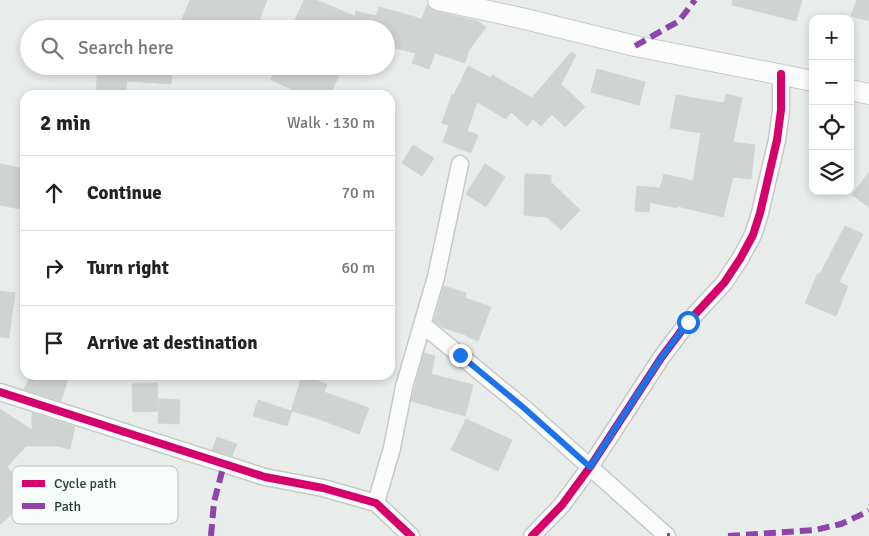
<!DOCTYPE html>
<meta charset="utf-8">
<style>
:root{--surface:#fff;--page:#f2f2f2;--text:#222;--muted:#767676;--line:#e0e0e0}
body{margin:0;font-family:Signika,sans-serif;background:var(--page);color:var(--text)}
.controls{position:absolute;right:15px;top:15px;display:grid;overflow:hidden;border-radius:10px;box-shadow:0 2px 8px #0003}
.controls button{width:45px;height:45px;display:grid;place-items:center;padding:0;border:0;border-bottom:1px solid var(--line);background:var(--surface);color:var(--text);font:25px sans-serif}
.stop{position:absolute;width:15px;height:15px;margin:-11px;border:4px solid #1a73e8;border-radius:50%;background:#fff}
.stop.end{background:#1a73e8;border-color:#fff;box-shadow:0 1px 5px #0008}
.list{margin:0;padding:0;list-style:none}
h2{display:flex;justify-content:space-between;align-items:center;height:65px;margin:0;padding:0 20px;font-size:21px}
h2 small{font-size:16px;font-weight:400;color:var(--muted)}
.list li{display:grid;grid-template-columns:32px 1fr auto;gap:15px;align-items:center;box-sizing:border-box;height:75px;padding:0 20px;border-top:1px solid var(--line)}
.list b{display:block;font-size:19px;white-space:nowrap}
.list em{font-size:16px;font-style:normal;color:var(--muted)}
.icon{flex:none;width:28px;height:28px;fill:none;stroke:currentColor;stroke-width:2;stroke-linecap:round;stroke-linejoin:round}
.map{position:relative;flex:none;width:869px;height:536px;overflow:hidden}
.search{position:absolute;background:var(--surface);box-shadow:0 2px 8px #0003;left:20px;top:20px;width:375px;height:55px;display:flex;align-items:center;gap:12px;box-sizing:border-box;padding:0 18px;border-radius:28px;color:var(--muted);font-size:19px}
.panel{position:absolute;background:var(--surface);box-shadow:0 2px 8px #0003;left:20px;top:90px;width:375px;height:290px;border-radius:15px}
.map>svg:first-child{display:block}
.building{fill:#cfd4d2;stroke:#d1d6d4}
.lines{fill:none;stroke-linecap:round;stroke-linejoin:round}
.minor-casing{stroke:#c5cac8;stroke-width:19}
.tertiary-casing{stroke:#c5cac8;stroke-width:22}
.minor{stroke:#fcfcfc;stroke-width:16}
.tertiary{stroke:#fcfcfc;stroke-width:20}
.quiet{stroke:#8e44ad;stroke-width:6;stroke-dasharray:12 6;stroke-linecap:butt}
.cycleway-casing{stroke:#f7fbf9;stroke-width:11}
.cycleway{stroke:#d6006c;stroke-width:8}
.route{stroke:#1a73e8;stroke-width:6}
.key{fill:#f7fbf9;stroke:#b8c4c0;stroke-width:1}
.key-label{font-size:14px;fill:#24423a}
</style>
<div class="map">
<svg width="869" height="536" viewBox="0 0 869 536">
<rect width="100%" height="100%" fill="#e8edeb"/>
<path class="building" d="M 190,0 L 267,0 L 256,29 L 178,29 Z
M 304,0 L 316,0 L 355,16 L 356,11 L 376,16 L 379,7 L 422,19 L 427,5 L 435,11 L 477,21 L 486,27 L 469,50 L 465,63 L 435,53 L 429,69 L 412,63 L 416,53 L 386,46 L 386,29 L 358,29 L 359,26 L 329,19 L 325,29 L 317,29 L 295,20 Z
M 733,0 L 802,0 L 796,21 L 732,5 Z
M 857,0 L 869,0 L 869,21 L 851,16 Z
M 571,52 L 576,55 L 561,84 L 585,107 L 565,127 L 552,114 L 541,126 L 533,119 L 527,126 L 511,112 L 506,119 L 477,102 L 467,131 L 478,135 L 471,153 L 443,142 L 449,125 L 442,123 L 452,94 L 454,95 L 468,66 L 491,78 L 492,75 L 532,98 Z
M 98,66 L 173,66 L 171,84 L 127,81 L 125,95 L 96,94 Z
M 277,66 L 343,66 L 330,95 L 305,95 L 271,80 Z
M 597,69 L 645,82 L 639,105 L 591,92 Z
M 726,94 L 742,98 L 733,142 L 755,145 L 751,179 L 733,177 L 723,217 L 677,206 L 677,208 L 650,202 L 649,212 L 635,211 L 637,186 L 660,188 L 664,174 L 693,181 L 701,133 L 670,128 L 676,95 L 724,103 Z
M 413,145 L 434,158 L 422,176 L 402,163 Z
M 0,164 L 25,169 L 25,210 L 0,205 Z
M 485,164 L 505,177 L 486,207 L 466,194 Z
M 869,172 L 869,207 L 852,195 Z
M 525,174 L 551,175 L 551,182 L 580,210 L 561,230 L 547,217 L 524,215 Z
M 845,226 L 863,234 L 839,282 L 848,286 L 836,316 L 805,303 L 818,273 L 820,274 Z
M 444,286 L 466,293 L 465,298 L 491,307 L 478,341 L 466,336 L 466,335 L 442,327 L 434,321 Z
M 0,291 L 15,293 L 9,338 L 0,337 Z
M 424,353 L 435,356 L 431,374 L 473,385 L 465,416 L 411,401 Z
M 31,375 L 69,375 L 61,401 L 24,389 Z
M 302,376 L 327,384 L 324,392 L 369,408 L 359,434 L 316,418 L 292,411 L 287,426 L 253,416 L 258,400 L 291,411 Z
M 157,383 L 158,411 L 133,412 L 132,384 Z
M 159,399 L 180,400 L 179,424 L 158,423 Z
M 0,409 L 32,430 L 32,413 L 75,427 L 70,449 L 57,446 L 26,446 L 7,467 L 17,479 L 13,483 L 28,498 L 0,525 Z
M 466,419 L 512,440 L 498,471 L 451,450 Z
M 217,437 L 237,444 L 232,456 L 212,450 Z"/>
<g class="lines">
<defs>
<path id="minor" d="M 423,325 L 524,408 L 667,536
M 0,392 L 265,477 L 323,488 L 376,503 L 411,536
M 376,503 L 392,448 L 404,387 L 436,277 L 460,164
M 532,536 L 562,505 L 590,467 L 661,358 L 688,322 L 724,283 L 740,259 L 753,235 L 760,213 L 777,140 L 781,110 L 781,74"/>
<path id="tertiary" d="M 438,0 L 521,18 L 635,46 L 813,81
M 850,90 L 869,94"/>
</defs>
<use href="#minor" class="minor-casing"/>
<use href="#tertiary" class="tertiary-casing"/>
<use href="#minor" class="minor"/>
<use href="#tertiary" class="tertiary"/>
<path class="quiet" d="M 635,46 L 679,21 L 695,0
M 211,536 L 214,502 L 224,464
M 667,536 L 670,536
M 728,536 L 815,530 L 841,524 L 869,511"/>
<defs>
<path id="cycleway" d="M 0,392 L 265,477 L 323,488 L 376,503 L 411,536
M 532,536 L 562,505 L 590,467 L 661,358 L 688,322 L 724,283 L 740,259 L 753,235 L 760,213 L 777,140 L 781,110 L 781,74"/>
</defs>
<use href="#cycleway" class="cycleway-casing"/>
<use href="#cycleway" class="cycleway"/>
</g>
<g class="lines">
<path class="route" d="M 460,355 L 524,408 L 590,467 L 661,358 L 688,322"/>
</g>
<rect x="12" y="466" width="166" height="58" rx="8" class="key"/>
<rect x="22" y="480" width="23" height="7" fill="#d6006c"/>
<rect x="22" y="503" width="23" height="6" fill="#8e44ad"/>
<g class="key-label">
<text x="54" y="488">Cycle path</text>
<text x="54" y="511">Path</text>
</g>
</svg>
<div class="controls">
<button>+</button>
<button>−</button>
<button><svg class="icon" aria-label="locate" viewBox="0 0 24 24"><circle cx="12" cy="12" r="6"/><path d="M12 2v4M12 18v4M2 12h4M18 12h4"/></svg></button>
<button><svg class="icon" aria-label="layers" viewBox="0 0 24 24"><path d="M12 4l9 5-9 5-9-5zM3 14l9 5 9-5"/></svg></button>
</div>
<div class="stop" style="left:688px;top:322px"></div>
<div class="stop end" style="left:460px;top:355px"></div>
<div class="search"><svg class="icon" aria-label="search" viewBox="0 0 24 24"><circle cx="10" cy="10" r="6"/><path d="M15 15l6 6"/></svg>Search here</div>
<section class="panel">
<h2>2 min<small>Walk · 130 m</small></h2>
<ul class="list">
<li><svg class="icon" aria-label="ahead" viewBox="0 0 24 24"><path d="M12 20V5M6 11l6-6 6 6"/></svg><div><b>Continue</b></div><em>70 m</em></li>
<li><svg class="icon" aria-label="right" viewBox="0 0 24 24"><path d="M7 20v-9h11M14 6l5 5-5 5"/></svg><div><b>Turn right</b></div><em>60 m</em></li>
<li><svg class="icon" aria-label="arrive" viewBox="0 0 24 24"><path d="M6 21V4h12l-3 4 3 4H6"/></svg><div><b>Arrive at destination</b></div></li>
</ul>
</section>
</div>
